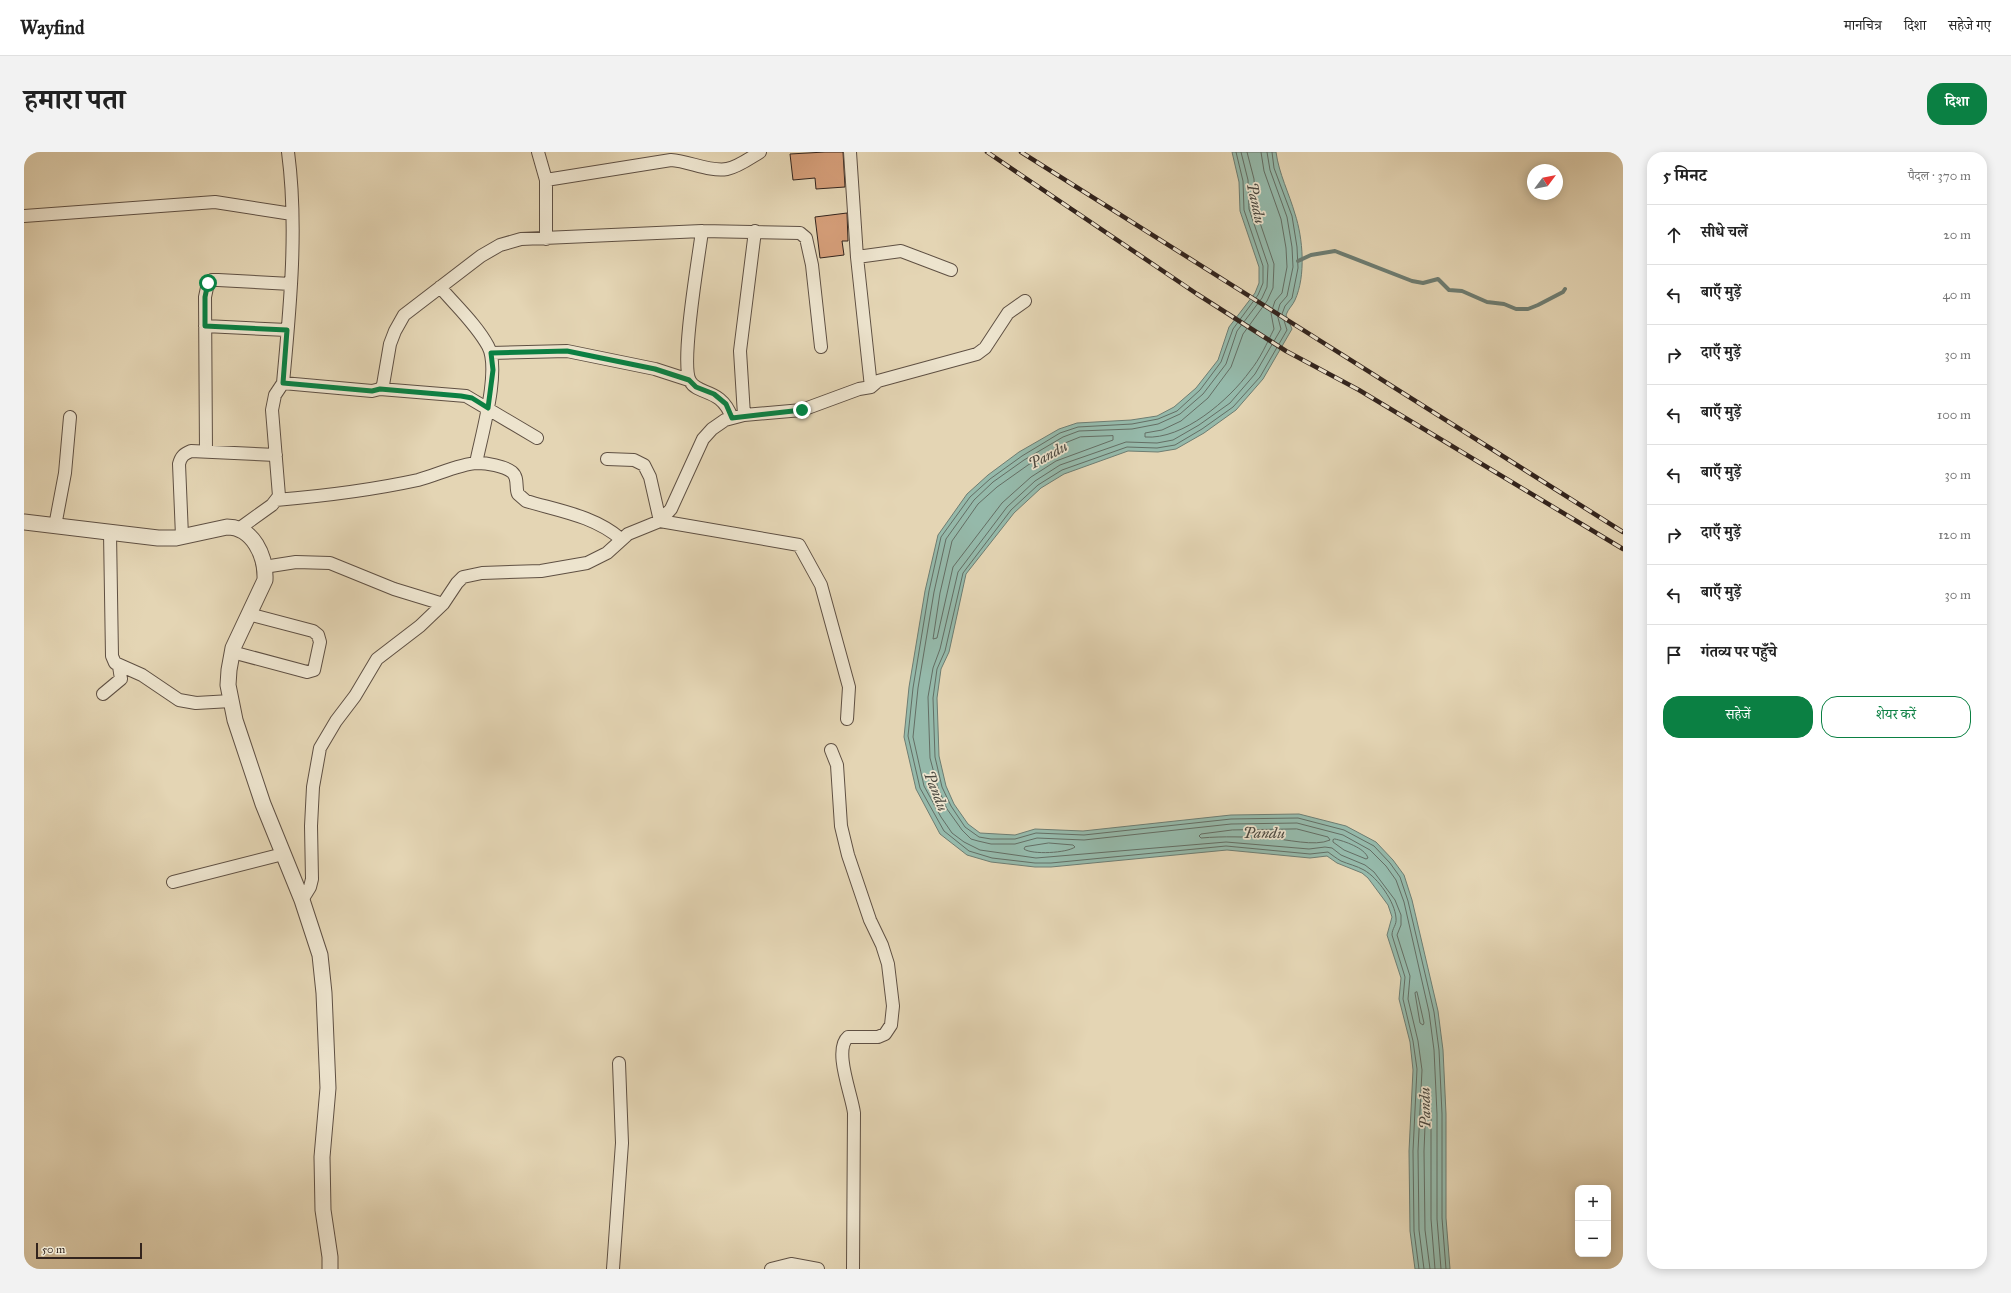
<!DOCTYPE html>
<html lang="hi">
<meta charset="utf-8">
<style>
:root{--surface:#fff;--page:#f2f2f2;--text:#222;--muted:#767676;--line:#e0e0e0;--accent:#0b8043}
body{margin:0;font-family:"IM FELL Great Primer","Noto Serif Devanagari",serif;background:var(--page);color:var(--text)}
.controls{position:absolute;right:12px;bottom:12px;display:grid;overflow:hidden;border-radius:8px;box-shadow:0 2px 10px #0003}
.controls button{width:36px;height:36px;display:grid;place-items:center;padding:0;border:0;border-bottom:1px solid var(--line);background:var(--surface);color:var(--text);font:20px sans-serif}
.compass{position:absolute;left:1503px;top:12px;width:36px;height:36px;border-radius:50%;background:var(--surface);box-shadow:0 2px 10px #0003;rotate:58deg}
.scale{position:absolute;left:12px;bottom:10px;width:106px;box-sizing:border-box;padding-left:4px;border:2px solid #33241d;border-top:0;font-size:11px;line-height:14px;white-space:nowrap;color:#33241d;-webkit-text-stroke:3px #ede4ce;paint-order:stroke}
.stop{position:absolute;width:12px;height:12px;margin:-9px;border:3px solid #0b8043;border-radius:50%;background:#fff}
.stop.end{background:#0b8043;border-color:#fff;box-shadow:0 1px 4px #0008}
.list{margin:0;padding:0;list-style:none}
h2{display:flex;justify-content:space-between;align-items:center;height:52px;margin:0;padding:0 16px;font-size:17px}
h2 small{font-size:13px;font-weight:400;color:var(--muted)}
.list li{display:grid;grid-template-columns:26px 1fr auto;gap:12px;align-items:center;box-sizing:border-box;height:60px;padding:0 16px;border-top:1px solid var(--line)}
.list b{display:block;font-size:15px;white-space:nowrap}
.list em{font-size:13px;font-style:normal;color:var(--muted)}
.actions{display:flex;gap:8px;padding:12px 16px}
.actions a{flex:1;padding:9px 0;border:1px solid var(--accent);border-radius:16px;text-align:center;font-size:14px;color:var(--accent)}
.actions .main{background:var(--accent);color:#fff}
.icon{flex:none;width:22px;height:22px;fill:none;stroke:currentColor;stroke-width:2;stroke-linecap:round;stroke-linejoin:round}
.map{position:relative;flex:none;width:1599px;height:1117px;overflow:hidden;border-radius:16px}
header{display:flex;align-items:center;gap:24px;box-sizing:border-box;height:56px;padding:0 20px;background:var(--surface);border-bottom:1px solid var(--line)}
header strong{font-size:19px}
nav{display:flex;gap:22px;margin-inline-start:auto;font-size:14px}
.intro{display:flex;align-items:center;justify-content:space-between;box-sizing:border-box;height:96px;padding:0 24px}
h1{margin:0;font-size:28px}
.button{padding:10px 18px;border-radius:16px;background:var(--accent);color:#fff;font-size:14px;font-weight:700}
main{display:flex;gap:24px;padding:0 24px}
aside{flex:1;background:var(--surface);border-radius:16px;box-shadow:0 2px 10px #0003}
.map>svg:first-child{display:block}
.water{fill:#95b9aa;stroke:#6e7d72}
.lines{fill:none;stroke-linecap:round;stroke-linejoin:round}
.shore{stroke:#646e64;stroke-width:1}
.stream{stroke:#6e7d72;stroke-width:4}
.building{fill:#d49d78;stroke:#33241d}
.minor-casing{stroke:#5f5043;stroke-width:14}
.tertiary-casing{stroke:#5f5043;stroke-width:17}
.minor{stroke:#ede4ce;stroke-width:12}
.tertiary{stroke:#ede4ce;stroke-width:15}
.rail-casing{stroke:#33241d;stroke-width:4.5}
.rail{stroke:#ede4ce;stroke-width:3;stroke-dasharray:9;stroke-linecap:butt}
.route{stroke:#0b8043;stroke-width:5}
.labels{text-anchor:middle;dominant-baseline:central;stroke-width:3.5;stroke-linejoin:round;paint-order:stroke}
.water-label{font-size:15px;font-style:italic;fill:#4c4940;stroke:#ede4ce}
</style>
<header>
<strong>Wayfind</strong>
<nav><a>मानचित्र</a><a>दिशा</a><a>सहेजे गए</a></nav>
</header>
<div class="intro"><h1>हमारा पता</h1><a class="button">दिशा</a></div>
<main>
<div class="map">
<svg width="1599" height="1117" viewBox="0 0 1599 1117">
<rect width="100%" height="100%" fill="#e4d5b4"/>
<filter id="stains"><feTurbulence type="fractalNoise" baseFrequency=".005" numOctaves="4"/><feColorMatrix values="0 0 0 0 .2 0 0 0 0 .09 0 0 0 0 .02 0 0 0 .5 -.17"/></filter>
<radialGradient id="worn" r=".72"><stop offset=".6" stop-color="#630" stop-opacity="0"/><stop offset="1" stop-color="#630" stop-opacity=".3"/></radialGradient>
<path class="water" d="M 1208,0 L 1252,0 C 1255,22 1265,41 1271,62 C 1279,86 1282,124 1271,148 C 1269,153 1264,157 1262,163 L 1268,177 L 1239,227 L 1212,258 L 1180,281 L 1152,297 L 1134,300 L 1104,299 L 1040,322 L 1017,336 L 990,361 L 942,422 L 925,500 L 917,517 L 913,546 L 915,604 L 922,634 L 930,652 L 944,672 L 956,681 L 991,683 L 1011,677 L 1059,679 L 1207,663 L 1275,662 L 1322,674 L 1352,690 L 1369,708 L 1380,723 L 1388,748 L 1414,859 L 1419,898 L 1422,962 L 1422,1066 L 1426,1117 L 1391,1117 L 1386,1079 L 1385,999 L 1389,918 L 1386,890 L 1375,847 L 1377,826 L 1363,783 L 1368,765 L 1364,753 L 1344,726 L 1338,721 L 1313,711 L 1303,704 L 1286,706 L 1203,698 L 1027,715 L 1011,715 L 967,710 L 943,703 L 916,682 L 892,637 L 880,585 L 885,535 L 901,439 L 914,383 L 943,342 L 964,323 L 995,300 L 1035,277 L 1053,271 L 1107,268 L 1133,264 L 1150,255 L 1172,236 L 1194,208 L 1205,175 L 1231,141 L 1235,131 L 1235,115 L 1216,59 L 1215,30 Z"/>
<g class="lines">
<path class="shore" d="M 1212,0 L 1219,29 L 1220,58 L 1239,114 L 1239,131 L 1234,143 L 1209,177 L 1197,210 L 1176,238 L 1153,259 L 1134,267 L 1108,272 L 1054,275 L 1036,281 L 998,304 L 966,327 L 946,345 L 917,385 L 905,439 L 889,536 L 884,584 L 896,636 L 920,679 L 945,699 L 968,706 L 1011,711 L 1027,711 L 1202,694 L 1286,702 L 1304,700 C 1308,703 1312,706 1317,709 C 1324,712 1333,714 1340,718 C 1354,726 1371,750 1372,766 C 1373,773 1368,776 1368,783 L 1381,825 L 1379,847 L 1389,889 L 1393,917 L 1389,999 L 1390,1079 L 1395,1117
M 1217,0 L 1224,28 L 1225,57 L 1244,113 L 1243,135 L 1238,146 L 1213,179 L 1202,212 L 1179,242 L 1156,262 L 1134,272 L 1108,277 L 1055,279 L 1039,285 L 1000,308 L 969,330 L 950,348 L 922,387 L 910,440 L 894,536 L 889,585 L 900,634 L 917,665 L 928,681 L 940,690 L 956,698 L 1012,706 L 1202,690 L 1285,697 L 1301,695 L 1308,696 L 1317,703 L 1341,713 L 1350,720 L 1371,748 L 1377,763 L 1377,773 L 1373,783 L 1386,824 L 1384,847 L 1394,889 L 1398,918 L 1394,999 L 1395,1078 L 1400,1117
M 1223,0 L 1230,27 L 1231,56 L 1250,112 L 1249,136 L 1243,149 L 1219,182 L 1207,215 L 1184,246 L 1157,269 L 1138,278 L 1121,281 L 1121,285 C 1159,288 1205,248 1226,219 C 1236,207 1243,191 1250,177 L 1247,161 L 1251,149 L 1258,141 L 1263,115 L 1262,96 L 1257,67 L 1240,19 L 1237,0
M 1243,0 L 1246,18 L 1263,65 L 1268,95 L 1269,115 L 1263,144 L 1256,152 L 1253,162 L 1257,177 L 1231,222 L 1206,251 L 1175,273 L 1149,288 L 1133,291 L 1102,290 L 1036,313 L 1011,329 L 983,355 L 934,420 L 916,497 L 909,516 L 904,545 L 906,606 L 914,636 L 923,657 L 938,678 L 947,687 L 954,689 L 967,692 L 991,692 L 1013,686 L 1060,688 L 1207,672 L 1273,671 L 1319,683 L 1346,698 L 1362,714 L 1372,728 L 1380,750 L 1405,860 L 1410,898 L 1413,962 L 1413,1067 L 1417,1117
M 1248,0 L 1250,16 L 1268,64 L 1273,95 L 1274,116 L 1268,146 L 1261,154 L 1258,162 L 1263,178 L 1236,225 L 1209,255 L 1178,277 L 1151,293 L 1133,296 L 1103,295 L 1038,318 L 1014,333 L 987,358 L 939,421 L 921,499 L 913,517 L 909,546 L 911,605 L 918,635 L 927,654 L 941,675 L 955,685 L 967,687 L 991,687 L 1012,681 L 1060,683 L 1207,667 L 1274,666 L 1320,678 L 1350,694 L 1366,711 L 1376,725 L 1384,749 L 1410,860 L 1415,898 L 1418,962 L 1418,1066 L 1422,1117
M 1089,284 L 1089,288 L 1032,309 L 1007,325 L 978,351 L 929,415 L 913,486 L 909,487 L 916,441 L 928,389 L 954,352 L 973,335 L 1004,313 L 1041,291 L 1056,285 Z
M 1273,677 L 1304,685 L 1306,688 C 1291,695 1262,687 1245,686 C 1222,685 1200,684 1177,686 L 1175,684 L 1177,682 L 1208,678 Z
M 1311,687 C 1320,689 1341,696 1344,706 L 1342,707 L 1320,698 L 1309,690 L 1309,688 Z
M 1025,691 L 1049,693 L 1051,695 C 1043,701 1008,703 1000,697 L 1001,695 Z
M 1393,840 L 1400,871 L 1399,873 L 1396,871 L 1391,841 Z
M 1406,1117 L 1401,1078 L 1400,999 L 1402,949 L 1404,947 L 1406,949 L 1407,962 L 1407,1067 L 1411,1117"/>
<path class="stream" d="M 1274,109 L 1287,103 L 1311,99 L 1388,129 L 1399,131 L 1414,127 L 1425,138 L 1438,139 L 1463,150 L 1480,152 L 1492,157 L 1504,157 L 1514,153 L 1539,140 L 1541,137"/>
</g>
<path class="building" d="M 801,0 L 819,0 L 821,35 L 792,37 L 791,26 L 769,28 L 766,2 Z
M 823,61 L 824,89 L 818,89 L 820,103 L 796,106 L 791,65 Z"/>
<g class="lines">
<defs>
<path id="minor" d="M 514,0 L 522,28 L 522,87
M 826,0 L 833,105 L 847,235
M 522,28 L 647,8 C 665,9 685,20 703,17 C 714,15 726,6 736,0
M 0,64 L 191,50 L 268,62
M 678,79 C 675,104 656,211 666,229 C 674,244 697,235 708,266
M 833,105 L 877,99 L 927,118
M 416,135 C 432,154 452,172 464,194 C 477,218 457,285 452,311
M 181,174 L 263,178
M 467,201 L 543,199 L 631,217 L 665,228
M 259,231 L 348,239 L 356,237 L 359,233 L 366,192 L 371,179 L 380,163 L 457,104 L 476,93 L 497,87 L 678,79 L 776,81 L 782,86 L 788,113 L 797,195
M 356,237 L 442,244 L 513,286
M 720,263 L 716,199 L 731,79
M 182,300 L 181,145 L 184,131 L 188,128 L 194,128 L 267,132
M 583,307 L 610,308 L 620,313 L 626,325 L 636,369 L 775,393 L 797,433 L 825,535 L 823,567
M 252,348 C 300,344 348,338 394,328 C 413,323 435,312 453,311 C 463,311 480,314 488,320 C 495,326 491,335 494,342 L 502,349 C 536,359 570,364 597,387
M 31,374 L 41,321 L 46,265
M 216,376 L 248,353 L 255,344 L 248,258 L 251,243 L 259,231 C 266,156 274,75 264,0
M 86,381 L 88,504 L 91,511 L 118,523 L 155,548 L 172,551 L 207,549
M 158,384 L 155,312 C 157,304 160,302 167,299 L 252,303
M 240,415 L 272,410 L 306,411 L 370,437 L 419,452
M 208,500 L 283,520 L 290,518 L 296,490 L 294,483 L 289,479 L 224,462
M 79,542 L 97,527 L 95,514
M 807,598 L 813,613 L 817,674 L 824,703 L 846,768 L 858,793 L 864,812 L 869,854 L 867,873 L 861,882 L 854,885 L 824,885 C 809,898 828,943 830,961 L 829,1117
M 149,730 L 259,702
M 278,748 L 286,735 L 288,727 L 287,674 L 289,635 L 296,596 L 312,569 L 331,544 L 353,507 L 396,474 L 419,452 L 433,431 L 439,425 L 458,421 L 517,419 L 563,411 L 583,401 L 604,382 L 636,369 L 647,357 L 679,287 L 688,277 L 701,268 L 720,263 L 778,258 L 835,237 L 847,235 L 854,229 L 953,202 L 961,196 L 984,161 L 1001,149
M 589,1117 L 598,991 L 595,911
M 747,1117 L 767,1112 L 794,1117"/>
<path id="tertiary" d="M 0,370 L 134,386 L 152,386 L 203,375 C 229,375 242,404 241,428 L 209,496 L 205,518 L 204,533 L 211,568 L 239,652 L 278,748 L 296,803 L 300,841 L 304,936 L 298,1005 L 299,1058 L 306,1105 L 306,1117"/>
</defs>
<use href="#minor" class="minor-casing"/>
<use href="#tertiary" class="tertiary-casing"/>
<use href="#minor" class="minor"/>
<use href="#tertiary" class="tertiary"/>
<defs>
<path id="rail" d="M 963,0 L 1173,142 L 1262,199 L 1335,238 L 1599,397
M 997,0 L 1599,380"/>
</defs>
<use href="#rail" class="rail-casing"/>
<use href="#rail" class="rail"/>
</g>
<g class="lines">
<path class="route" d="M 184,131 L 181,145 L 181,174 L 263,178 L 259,231 L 348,239 L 356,237 L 437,244 L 448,246 L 464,256 L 469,218 L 467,201 L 543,199 L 631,217 L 665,228 L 672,235 L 690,242 L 702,252 L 708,266 L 778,258"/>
</g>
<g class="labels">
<g class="water-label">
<text transform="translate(1232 51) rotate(78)">Pandu</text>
<text transform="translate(1024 303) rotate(-28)">Pandu</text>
<text transform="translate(912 639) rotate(69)">Pandu</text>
<text transform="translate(1240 681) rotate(1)">Pandu</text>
<text transform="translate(1401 956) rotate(-91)">Pandu</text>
</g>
</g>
<rect width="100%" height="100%" filter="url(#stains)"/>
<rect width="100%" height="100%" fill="url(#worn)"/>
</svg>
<div class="controls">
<button>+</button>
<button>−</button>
</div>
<svg class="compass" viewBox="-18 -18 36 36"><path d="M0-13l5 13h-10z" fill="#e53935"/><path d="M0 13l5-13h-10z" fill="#767676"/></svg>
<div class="scale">50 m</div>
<div class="stop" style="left:184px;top:131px"></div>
<div class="stop end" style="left:778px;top:258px"></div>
</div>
<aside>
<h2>5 मिनट<small>पैदल · 370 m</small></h2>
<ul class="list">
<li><svg class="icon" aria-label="ahead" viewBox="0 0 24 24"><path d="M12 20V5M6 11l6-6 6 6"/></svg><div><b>सीधे चलें</b></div><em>20 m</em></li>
<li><svg class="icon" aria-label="left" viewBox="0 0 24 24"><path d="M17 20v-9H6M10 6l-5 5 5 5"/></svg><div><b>बाएँ मुड़ें</b></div><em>40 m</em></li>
<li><svg class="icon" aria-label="right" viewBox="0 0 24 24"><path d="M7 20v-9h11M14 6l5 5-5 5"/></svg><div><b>दाएँ मुड़ें</b></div><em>30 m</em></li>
<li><svg class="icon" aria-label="left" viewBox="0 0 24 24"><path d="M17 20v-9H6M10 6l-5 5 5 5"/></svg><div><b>बाएँ मुड़ें</b></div><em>100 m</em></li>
<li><svg class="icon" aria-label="left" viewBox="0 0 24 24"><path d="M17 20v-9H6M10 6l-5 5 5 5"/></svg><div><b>बाएँ मुड़ें</b></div><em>30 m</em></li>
<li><svg class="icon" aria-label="right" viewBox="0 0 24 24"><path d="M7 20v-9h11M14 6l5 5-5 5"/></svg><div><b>दाएँ मुड़ें</b></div><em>120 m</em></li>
<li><svg class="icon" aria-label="left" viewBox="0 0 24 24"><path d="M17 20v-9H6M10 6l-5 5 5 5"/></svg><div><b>बाएँ मुड़ें</b></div><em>30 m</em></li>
<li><svg class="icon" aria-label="arrive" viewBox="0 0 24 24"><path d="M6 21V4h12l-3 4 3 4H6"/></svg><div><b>गंतव्य पर पहुँचे</b></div></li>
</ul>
<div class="actions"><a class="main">सहेजें</a><a>शेयर करें</a></div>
</aside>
</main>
